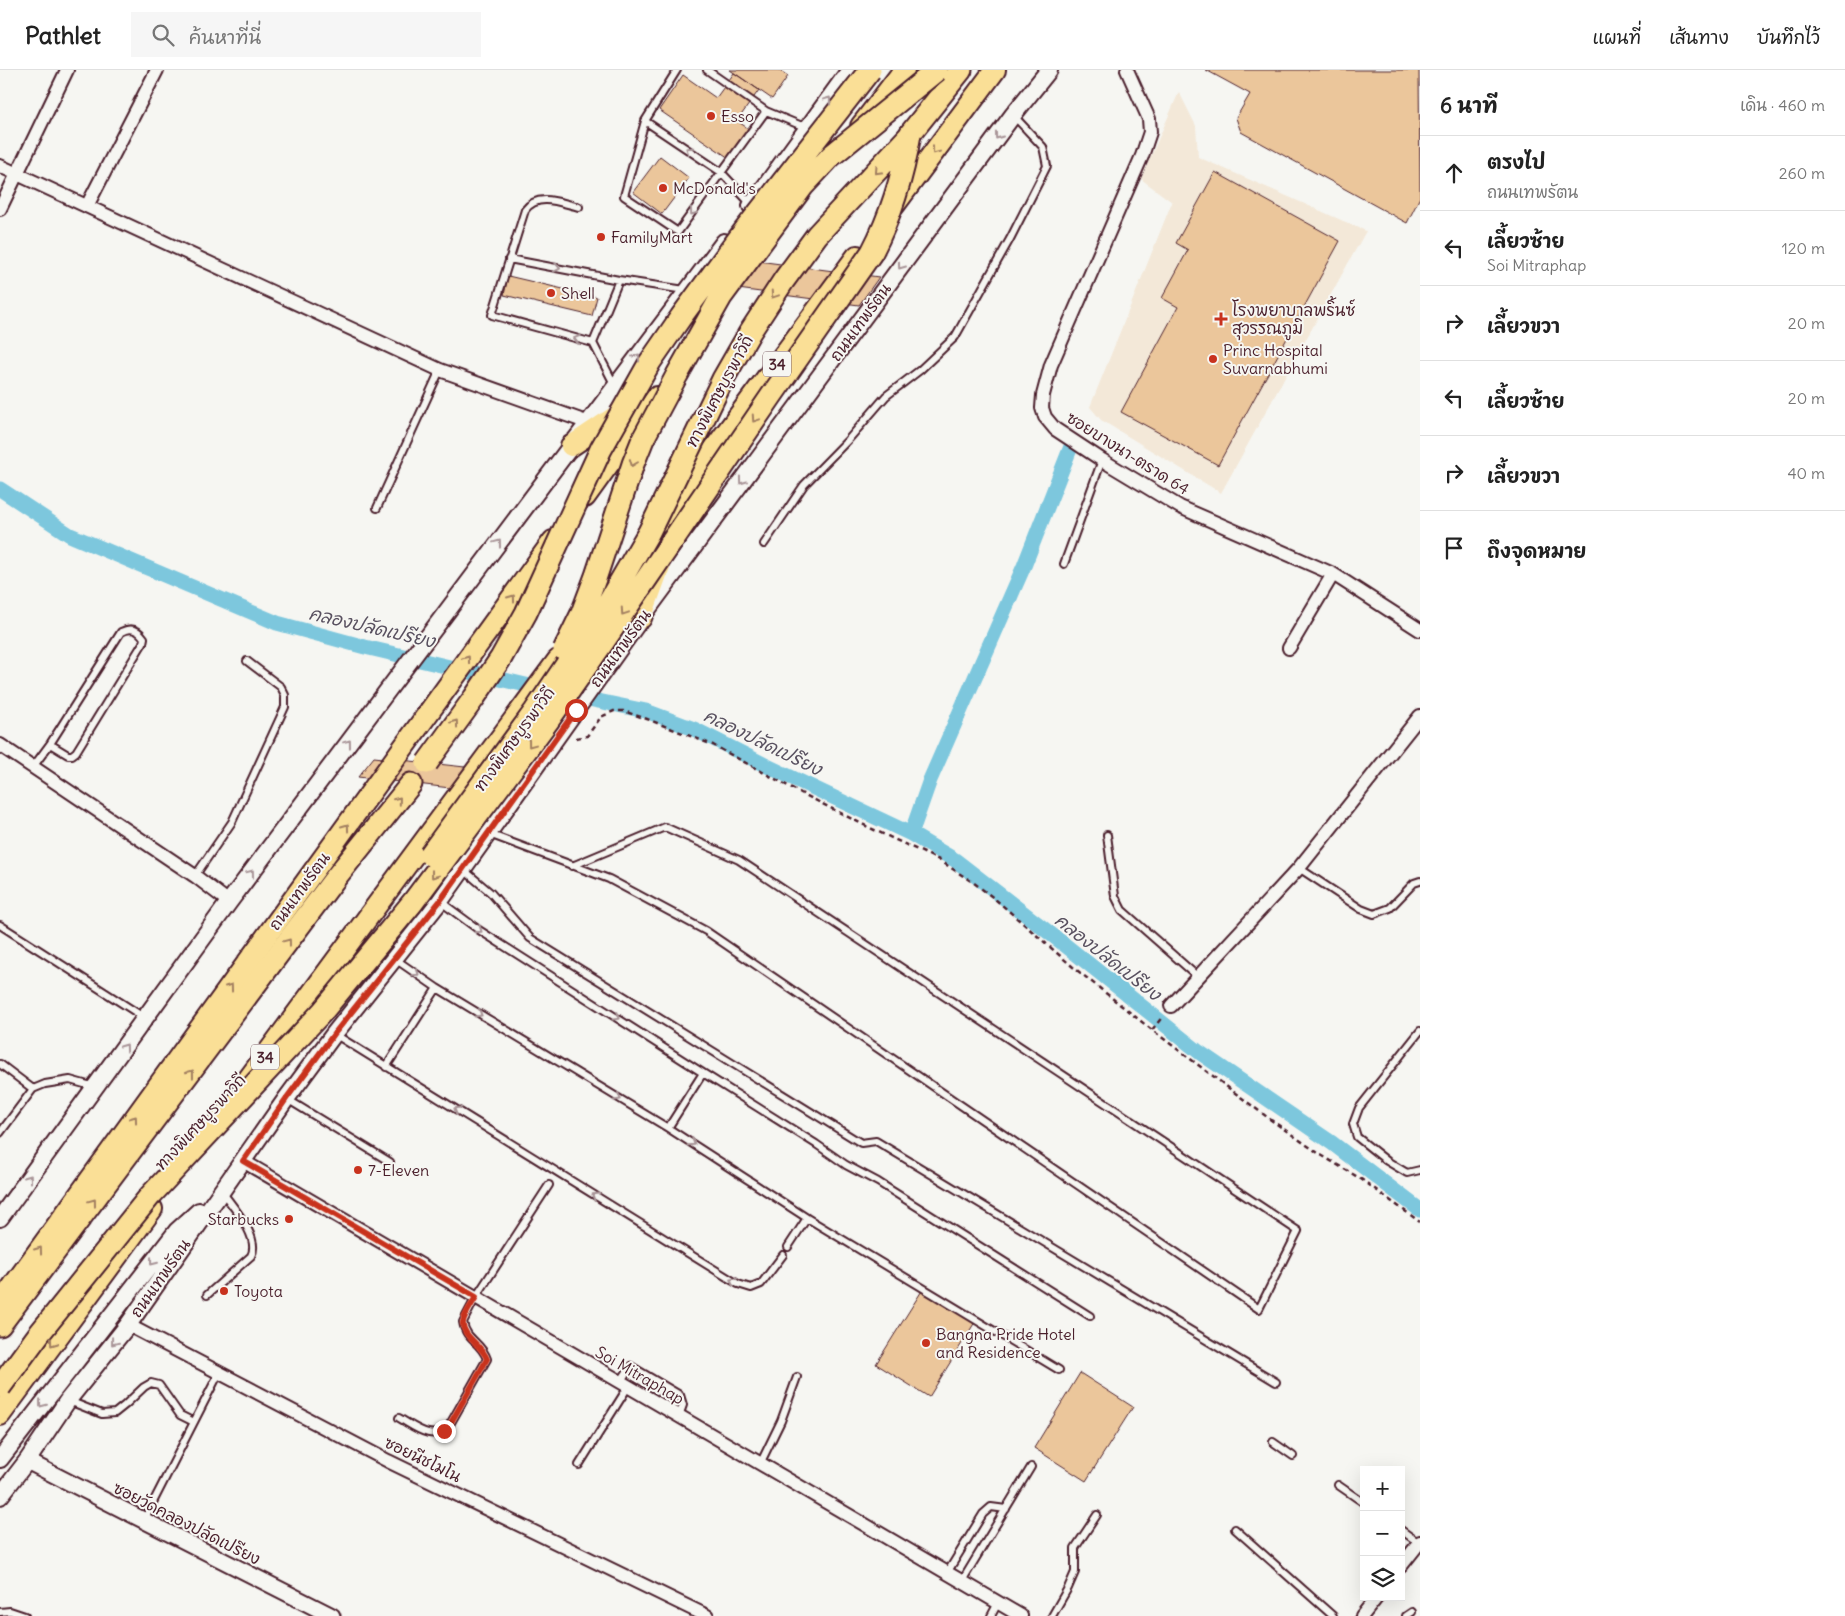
<!DOCTYPE html>
<html lang="th">
<meta charset="utf-8">
<style>
:root{--surface:#fff;--page:#f6f6f6;--text:#222;--muted:#767676;--line:#e0e0e0}
body{margin:0;font-family:Delius,"Playpen Sans Thai",sans-serif;background:var(--page);color:var(--text)}
.controls{position:absolute;right:15px;bottom:15px;display:grid;overflow:hidden;border-radius:0px;box-shadow:0 5px 20px #0002}
.controls button{width:45px;height:45px;display:grid;place-items:center;padding:0;border:0;border-bottom:1px solid var(--line);background:var(--surface);color:var(--text);font:25px sans-serif}
.stop{position:absolute;width:15px;height:15px;margin:-11px;border:4px solid #c8321e;border-radius:50%;background:#fff}
.stop.end{background:#c8321e;border-color:#fff;box-shadow:0 1px 5px #0008}
.list{margin:0;padding:0;list-style:none}
h2{display:flex;justify-content:space-between;align-items:center;height:65px;margin:0;padding:0 20px;font-size:21px}
h2 small{font-size:16px;font-weight:400;color:var(--muted)}
.list li{display:grid;grid-template-columns:32px 1fr auto;gap:15px;align-items:center;box-sizing:border-box;height:75px;padding:0 20px;border-top:1px solid var(--line)}
.list b{display:block;font-size:19px;white-space:nowrap}
.list p{margin:0;font-size:16px;white-space:nowrap;color:var(--muted)}
.list em{font-size:16px;font-style:normal;color:var(--muted)}
.icon{flex:none;width:28px;height:28px;fill:none;stroke:currentColor;stroke-width:2;stroke-linecap:round;stroke-linejoin:round}
.map{position:relative;flex:none;width:1420px;height:1546px;overflow:hidden}
header{display:flex;align-items:center;gap:30px;box-sizing:border-box;height:70px;padding:0 25px;background:var(--surface);border-bottom:1px solid var(--line)}
header strong{font-size:24px}
nav{display:flex;gap:28px;margin-inline-start:auto;font-size:18px}
.search{width:350px;height:45px;background:var(--page);display:flex;align-items:center;gap:12px;box-sizing:border-box;padding:0 18px;border-radius:0px;color:var(--muted);font-size:19px}
main{display:flex}
aside{flex:1;background:var(--surface)}
.map>svg:first-child{display:block}
.built{fill:#f3e8d8}
.lines{fill:none;stroke-linecap:round;stroke-linejoin:round}
.canal{stroke:#7dc7dd;stroke-width:15}
.building{fill:#ebc69b;stroke:#4a1f2b}
.service-casing{stroke:#4a1f2b;stroke-width:10}
.minor-casing{stroke:#4a1f2b;stroke-width:16}
.tertiary-casing{stroke:#4a1f2b;stroke-width:19}
.secondary-casing{stroke:#4a1f2b;stroke-width:20}
.trunk-casing{stroke:#4a1f2b;stroke-width:24}
.motorway-casing{stroke:#4a1f2b;stroke-width:25}
.path{stroke:#4a1f2b;stroke-width:2.5;stroke-dasharray:5 4;stroke-linecap:butt}
.service{stroke:#f6f6f2;stroke-width:6}
.minor{stroke:#f6f6f2;stroke-width:12}
.tertiary{stroke:#f6f6f2;stroke-width:15}
.secondary{stroke:#f6f6f2;stroke-width:16}
.trunk{stroke:#fadf96;stroke-width:20}
.motorway{stroke:#fadf96;stroke-width:21}
.motorway-bridge-casing{stroke:#4a1f2b;stroke-width:25;stroke-linecap:butt}
.motorway-bridge{stroke:#fadf96;stroke-width:21}
.oneway{stroke:#a99598}
.oneway2{stroke:#a27f60}
.route{stroke:#c8321e;stroke-width:6}
.poi-dot{fill:#c8321e;stroke:#f6f6f2;stroke-width:2}
.labels{text-anchor:middle;dominant-baseline:central;stroke-width:4;stroke-linejoin:round;paint-order:stroke}
.shield{fill:#f6f6f2;stroke:#7e6067;stroke-width:1}
.shield-label{font-size:15px;font-weight:bold;fill:#4a1f2b}
.poi-label{font-size:16px;fill:#4a1f2b;stroke:#f6f6f2;text-anchor:start}
.street-label{font-size:16px;fill:#4a1f2b;stroke:#f6f6f2}
.water-label{font-size:18px;font-style:italic;fill:#595160;stroke:#f6f6f2}
</style>
<header>
<strong>Pathlet</strong>
<div class="search"><svg class="icon" aria-label="search" viewBox="0 0 24 24"><circle cx="10" cy="10" r="6"/><path d="M15 15l6 6"/></svg>ค้นหาที่นี่</div>
<nav><a>แผนที่</a><a>เส้นทาง</a><a>บันทึกไว้</a></nav>
</header>
<main>
<div class="map">
<svg width="1420" height="1546" viewBox="0 0 1420 1546">
<rect width="100%" height="100%" fill="#f6f6f2"/>
<filter id="ink" filterUnits="userSpaceOnUse"><feTurbulence type="fractalNoise" baseFrequency=".02" numOctaves="2"/><feDisplacementMap in="SourceGraphic" scale="10" xChannelSelector="R" yChannelSelector="G"/><feConvolveMatrix kernelMatrix="1 2 1 2 8 2 1 2 1" color-interpolation-filters="sRGB"/></filter>
<g filter="url(#ink)">
<path class="built" d="M 1179,22 L 1196,56 L 1198,87 L 1366,161 L 1221,423 L 1101,350 L 1090,337 L 1172,132 L 1141,109 Z"/>
<g class="lines">
<path class="canal" d="M 0,419 L 70,465 L 277,553 L 365,577 L 547,620
M 574,626 L 646,641 L 694,659 L 763,694 L 911,764 L 955,790 L 1065,875 L 1199,982 L 1332,1073 L 1420,1140
M 911,764 L 930,710 L 1024,496 L 1072,374"/>
</g>
<path class="building" d="M 730,0 L 779,0 L 788,6 L 772,29 Z
M 1206,0 L 1419,0 L 1420,127 L 1407,153 L 1241,62 L 1236,48 L 1250,24 Z
M 734,3 L 759,20 L 737,51 L 749,59 L 729,88 L 659,40 L 683,5 L 716,28 Z
M 660,86 L 689,108 L 662,144 L 633,122 Z
M 1215,102 L 1340,171 L 1218,395 L 1121,342 L 1178,237 L 1162,228 L 1188,180 L 1176,173 Z
M 735,188 L 879,207 L 859,235 L 715,216 Z
M 508,206 L 597,227 L 592,246 L 504,225 Z
M 374,687 L 483,699 L 467,720 L 358,707 Z
M 923,1219 L 975,1252 L 929,1327 L 876,1294 Z
M 1080,1303 L 1133,1337 L 1086,1411 L 1034,1378 Z"/>
<g class="lines">
<defs>
<path id="service" d="M 677,0 L 645,51 L 721,102 L 751,134
M 707,0 L 766,41 L 807,58
M 645,51 L 624,126 L 678,162 L 766,41
M 579,137 C 561,133 538,122 525,140 L 492,245 L 593,273 L 615,316
M 509,189 L 619,210 L 685,220
M 593,273 L 619,210
M 377,438 L 440,300
M 764,474 L 804,415 L 848,370 L 886,326 L 920,300 L 955,267 L 1010,169 L 1047,96 L 1043,77 L 1013,45
M 1064,494 L 1102,390
M 33,697 L 50,674 L 121,562 C 131,557 138,559 144,568 L 143,573 L 76,682 L 72,685 L 68,685 L 50,674
M 489,764 L 609,809 L 706,861 L 1259,1239 L 1298,1161 L 739,790 L 665,757 L 572,796
M 1107,765 L 1115,826 L 1122,840 L 1197,906
M 1299,798 L 1361,839 L 1374,844 L 1390,838 L 1414,813 L 1420,811
M 464,800 L 491,823 L 530,868 L 861,1073 L 876,1071 L 1276,1312
M 195,806 L 232,752 L 285,637 L 285,625 L 281,617 L 247,591
M 441,832 L 479,860 L 703,1003 L 668,1058 L 807,1148 L 788,1177
M 0,855 L 145,948
M 395,889 L 437,918 L 668,1058
M 1420,961 L 1359,1038 L 1353,1054 L 1357,1067 L 1387,1091 L 1407,1103 L 1420,1100
M 336,965 L 738,1214 L 751,1218 L 761,1214 L 783,1185
M 0,994 L 33,1019
M 386,997 L 437,918
M 703,1003 L 816,1074 L 846,1095 L 878,1112 L 1090,1246
M 287,1029 L 390,1092
M 0,1063 L 33,1019 L 45,1014 L 70,1010 L 95,1017
M 807,1148 L 1059,1300
M 207,1225 L 251,1186 C 261,1168 233,1137 223,1123
M 620,1312 L 631,1296 L 680,1325 L 683,1335 L 679,1346
M 69,1331 L 102,1344 L 115,1343 L 125,1335 L 144,1317 L 151,1313 L 159,1315 L 180,1345 L 194,1352
M 399,1348 C 415,1357 433,1373 449,1356 L 487,1289 C 481,1271 466,1271 463,1252 L 476,1227 L 549,1115
M 1273,1372 L 1293,1386
M 760,1394 L 781,1351 L 797,1307
M 579,1395 L 628,1317
M 1338,1415 L 1364,1433
M 144,1450 L 219,1303
M 1235,1459 L 1333,1546
M 1401,1460 L 1419,1473
M 947,1503 L 983,1444 L 991,1437 L 1006,1439
M 962,1511 L 1031,1397
M 0,1542 L 10,1541 L 25,1546
M 991,1546 L 998,1533
M 1052,1546 L 1068,1518 L 1075,1502 L 1075,1478 L 1097,1445
M 1406,1546 L 1412,1542"/>
<path id="minor" d="M 1127,0 L 1149,49 L 1150,62 L 1142,86 L 1051,295 L 1043,325 L 1042,338 L 1045,347 L 1055,359 L 1102,390 L 1180,437 L 1333,504 L 1420,560
M 0,96 L 440,300 L 589,353
M 87,136 L 157,0
M 0,139 L 67,0
M 1289,578 L 1333,504
M 0,675 L 195,806 L 229,832
M 1171,936 L 1299,798 L 1420,646
M 243,1091 L 1021,1546
M 128,1255 L 388,1391 L 707,1546
M 1401,1496 L 1420,1472
M 1362,1546 L 1377,1527"/>
<path id="tertiary" d="M 27,1391 L 332,1546"/>
<path id="secondary" d="M 751,136 L 850,0
M 0,1148 L 229,832 L 724,172
M 0,1389 L 177,1161 L 199,1141
M 0,1426 L 27,1391 L 68,1330 L 128,1255 L 286,1029 L 334,964 L 440,831 L 641,548 L 1013,45 L 1049,0"/>
<path id="trunk" d="M 861,56 L 904,0
M 893,137 L 995,0
M 571,376 L 623,341
M 585,427 L 657,327
M 660,452 L 857,186
M 641,548 L 660,496
M 244,1015 L 558,590
M 0,1234 L 553,471
M 0,1345 L 152,1139"/>
<path id="motorway" d="M 910,64 L 961,0
M 0,1255 L 333,811 L 411,714"/>
</defs>
<use href="#service" class="service-casing"/>
<use href="#minor" class="minor-casing"/>
<use href="#tertiary" class="tertiary-casing"/>
<use href="#secondary" class="secondary-casing"/>
<use href="#trunk" class="trunk-casing"/>
<use href="#motorway" class="motorway-casing"/>
<path class="path" d="M 576,668 L 587,666 L 601,647 L 614,641 L 623,641 L 647,649 L 713,675 L 801,723 L 868,757 L 939,790 L 974,813 L 995,829 L 1073,897 L 1152,960 L 1271,1050 L 1321,1085 L 1361,1109 L 1420,1152
M 1152,960 L 1163,946"/>
<use href="#service" class="service"/>
<use href="#minor" class="minor"/>
<use href="#tertiary" class="tertiary"/>
<use href="#secondary" class="secondary"/>
<use href="#trunk" class="trunk"/>
<use href="#motorway" class="motorway"/>
<defs>
<path id="motorway-bridge" d="M 564,580 L 582,543 L 596,506 L 633,394 L 643,369 L 677,305 L 721,227 L 803,116 L 831,86 L 937,0
M 427,693 L 474,628 L 501,588 L 526,543 L 601,379 L 650,292 L 681,247 L 745,160 L 870,0
M 430,785 L 535,641 L 606,536 L 649,462 L 723,309 L 750,262 L 784,210 L 817,165 L 910,65
M 0,1317 L 39,1264 L 150,1126 L 323,941 L 413,832 L 548,651 L 604,571 L 772,325 L 872,182 C 892,144 903,106 910,64"/>
</defs>
<use href="#motorway-bridge" class="motorway-bridge-casing"/>
<use href="#motorway-bridge" class="motorway-bridge"/>
</g>
<defs><path id="oneway-chevron" d="M-2-3.5L2.5 0L-2 3.5" fill="none" stroke-width="1.6" stroke-linecap="round" stroke-linejoin="round" transform="scale(1.25)"/></defs>
<g class="oneway">
<use href="#oneway-chevron" transform="translate(828 30) rotate(-54)"/>
<use href="#oneway-chevron" transform="translate(998 66) rotate(126)"/>
<use href="#oneway-chevron" transform="translate(689 80) rotate(-146)"/>
<use href="#oneway-chevron" transform="translate(693 142) rotate(126)"/>
<use href="#oneway-chevron" transform="translate(901 196) rotate(126)"/>
<use href="#oneway-chevron" transform="translate(557 198) rotate(11)"/>
<use href="#oneway-chevron" transform="translate(577 269) rotate(-164)"/>
<use href="#oneway-chevron" transform="translate(637 287) rotate(-54)"/>
<use href="#oneway-chevron" transform="translate(742 411) rotate(126)"/>
<use href="#oneway-chevron" transform="translate(498 473) rotate(-53)"/>
<use href="#oneway-chevron" transform="translate(348 673) rotate(-53)"/>
<use href="#oneway-chevron" transform="translate(251 803) rotate(-53)"/>
<use href="#oneway-chevron" transform="translate(479 860) rotate(35)"/>
<use href="#oneway-chevron" transform="translate(416 903) rotate(35)"/>
<use href="#oneway-chevron" transform="translate(479 944) rotate(31)"/>
<use href="#oneway-chevron" transform="translate(617 947) rotate(32)"/>
<use href="#oneway-chevron" transform="translate(125 977) rotate(-54)"/>
<use href="#oneway-chevron" transform="translate(618 1028) rotate(31)"/>
<use href="#oneway-chevron" transform="translate(457 1040) rotate(-148)"/>
<use href="#oneway-chevron" transform="translate(692 1073) rotate(33)"/>
<use href="#oneway-chevron" transform="translate(29 1108) rotate(-54)"/>
<use href="#oneway-chevron" transform="translate(595 1126) rotate(-148)"/>
<use href="#oneway-chevron" transform="translate(153 1192) rotate(128)"/>
<use href="#oneway-chevron" transform="translate(733 1211) rotate(-151)"/>
<use href="#oneway-chevron" transform="translate(114 1272) rotate(128)"/>
<use href="#oneway-chevron" transform="translate(42 1334) rotate(128)"/>
</g>
<g class="oneway2">
<use href="#oneway-chevron" transform="translate(935 81) rotate(127)"/>
<use href="#oneway-chevron" transform="translate(878 101) rotate(133)"/>
<use href="#oneway-chevron" transform="translate(774 225) rotate(124)"/>
<use href="#oneway-chevron" transform="translate(755 349) rotate(124)"/>
<use href="#oneway-chevron" transform="translate(633 393) rotate(111)"/>
<use href="#oneway-chevron" transform="translate(512 528) rotate(-54)"/>
<use href="#oneway-chevron" transform="translate(624 542) rotate(124)"/>
<use href="#oneway-chevron" transform="translate(467 589) rotate(-54)"/>
<use href="#oneway-chevron" transform="translate(455 653) rotate(-54)"/>
<use href="#oneway-chevron" transform="translate(531 674) rotate(127)"/>
<use href="#oneway-chevron" transform="translate(398 730) rotate(-51)"/>
<use href="#oneway-chevron" transform="translate(346 757) rotate(-54)"/>
<use href="#oneway-chevron" transform="translate(434 805) rotate(127)"/>
<use href="#oneway-chevron" transform="translate(288 872) rotate(-53)"/>
<use href="#oneway-chevron" transform="translate(230 917) rotate(-54)"/>
<use href="#oneway-chevron" transform="translate(191 1003) rotate(-53)"/>
<use href="#oneway-chevron" transform="translate(134 1049) rotate(-54)"/>
<use href="#oneway-chevron" transform="translate(93 1132) rotate(-53)"/>
<use href="#oneway-chevron" transform="translate(39 1180) rotate(-54)"/>
<use href="#oneway-chevron" transform="translate(53 1273) rotate(126)"/>
</g>
</g>
<g class="lines" filter="url(#ink)">
<path class="route" d="M 444,1361 L 449,1356 L 487,1289 C 482,1275 461,1266 463,1252 C 464,1245 472,1234 476,1227 L 243,1091 L 286,1029 L 334,964 L 440,831 L 576,640"/>
</g>
<g class="poi-dot">
<circle cx="711" cy="46" r="5"/>
<circle cx="663" cy="118" r="5"/>
<circle cx="601" cy="167" r="5"/>
<circle cx="551" cy="223" r="5"/>
<path d="M1218.5 241.5h5v5h5v5h-5v5h-5v-5h-5v-5h5z"/>
<circle cx="1213" cy="289" r="5"/>
<circle cx="358" cy="1100" r="5"/>
<circle cx="289" cy="1149" r="5"/>
<circle cx="224" cy="1221" r="5"/>
<circle cx="926" cy="1273" r="5"/>
</g>
<g class="labels">
<g class="shield">
<rect x="763" y="281.5" width="28" height="25" rx="4"/>
<rect x="251" y="974.5" width="28" height="25" rx="4"/>
</g>
<g class="shield-label">
<text x="777" y="294">34</text>
<text x="265" y="987">34</text>
</g>
<g class="poi-label">
<text x="721" y="46">Esso</text>
<text x="673" y="118">McDonald's</text>
<text x="611" y="167">FamilyMart</text>
<text x="561" y="223">Shell</text>
<text x="1232" y="240">โรงพยาบาลพริ้นซ์<tspan x="1232" dy="18">สุวรรณภูมิ</tspan></text>
<text x="1223" y="280">Princ Hospital<tspan x="1223" dy="18">Suvarnabhumi</tspan></text>
<text x="368" y="1100">7-Eleven</text>
<text x="279" y="1149" text-anchor="end">Starbucks</text>
<text x="234" y="1221">Toyota</text>
<text x="936" y="1264">Bangna Pride Hotel<tspan x="936" dy="18">and Residence</tspan></text>
</g>
<g class="street-label">
<text transform="translate(860 252) rotate(-54)">ถนนเทพรัตน</text>
<text transform="translate(719 321) rotate(-62)">ทางพิเศษบูรพาวิถี</text>
<text transform="translate(1128 383) rotate(32)">ซอยบางนา-ตราด 64</text>
<text transform="translate(620 578) rotate(-54)">ถนนเทพรัตน</text>
<text transform="translate(514 669) rotate(-54)">ทางพิเศษบูรพาวิถี</text>
<text transform="translate(299 821) rotate(-54)">ถนนเทพรัตน</text>
<text transform="translate(200 1052) rotate(-47)">ทางพิเศษบูรพาวิถี</text>
<text transform="translate(160 1208) rotate(-55)">ถนนเทพรัตน</text>
<text transform="translate(640 1305) rotate(30)">Soi Mitraphap</text>
<text transform="translate(423 1389) rotate(26)">ซอยนีชโมโน</text>
<text transform="translate(187 1453) rotate(27)">ซอยวัดคลองปลัดเปรียง</text>
</g>
<g class="water-label">
<text transform="translate(372 557) rotate(13)">คลองปลัดเปรียง</text>
<text transform="translate(763 672) rotate(26)">คลองปลัดเปรียง</text>
<text transform="translate(1108 887) rotate(38)">คลองปลัดเปรียง</text>
</g>
</g>
</svg>
<div class="controls">
<button>+</button>
<button>−</button>
<button><svg class="icon" aria-label="layers" viewBox="0 0 24 24"><path d="M12 4l9 5-9 5-9-5zM3 14l9 5 9-5"/></svg></button>
</div>
<div class="stop" style="left:576px;top:640px"></div>
<div class="stop end" style="left:444px;top:1361px"></div>
</div>
<aside>
<h2>6 นาที<small>เดิน · 460 m</small></h2>
<ul class="list">
<li><svg class="icon" aria-label="ahead" viewBox="0 0 24 24"><path d="M12 20V5M6 11l6-6 6 6"/></svg><div><b>ตรงไป</b><p>ถนนเทพรัตน</p></div><em>260 m</em></li>
<li><svg class="icon" aria-label="left" viewBox="0 0 24 24"><path d="M17 20v-9H6M10 6l-5 5 5 5"/></svg><div><b>เลี้ยวซ้าย</b><p>Soi Mitraphap</p></div><em>120 m</em></li>
<li><svg class="icon" aria-label="right" viewBox="0 0 24 24"><path d="M7 20v-9h11M14 6l5 5-5 5"/></svg><div><b>เลี้ยวขวา</b></div><em>20 m</em></li>
<li><svg class="icon" aria-label="left" viewBox="0 0 24 24"><path d="M17 20v-9H6M10 6l-5 5 5 5"/></svg><div><b>เลี้ยวซ้าย</b></div><em>20 m</em></li>
<li><svg class="icon" aria-label="right" viewBox="0 0 24 24"><path d="M7 20v-9h11M14 6l5 5-5 5"/></svg><div><b>เลี้ยวขวา</b></div><em>40 m</em></li>
<li><svg class="icon" aria-label="arrive" viewBox="0 0 24 24"><path d="M6 21V4h12l-3 4 3 4H6"/></svg><div><b>ถึงจุดหมาย</b></div></li>
</ul>
</aside>
</main>
